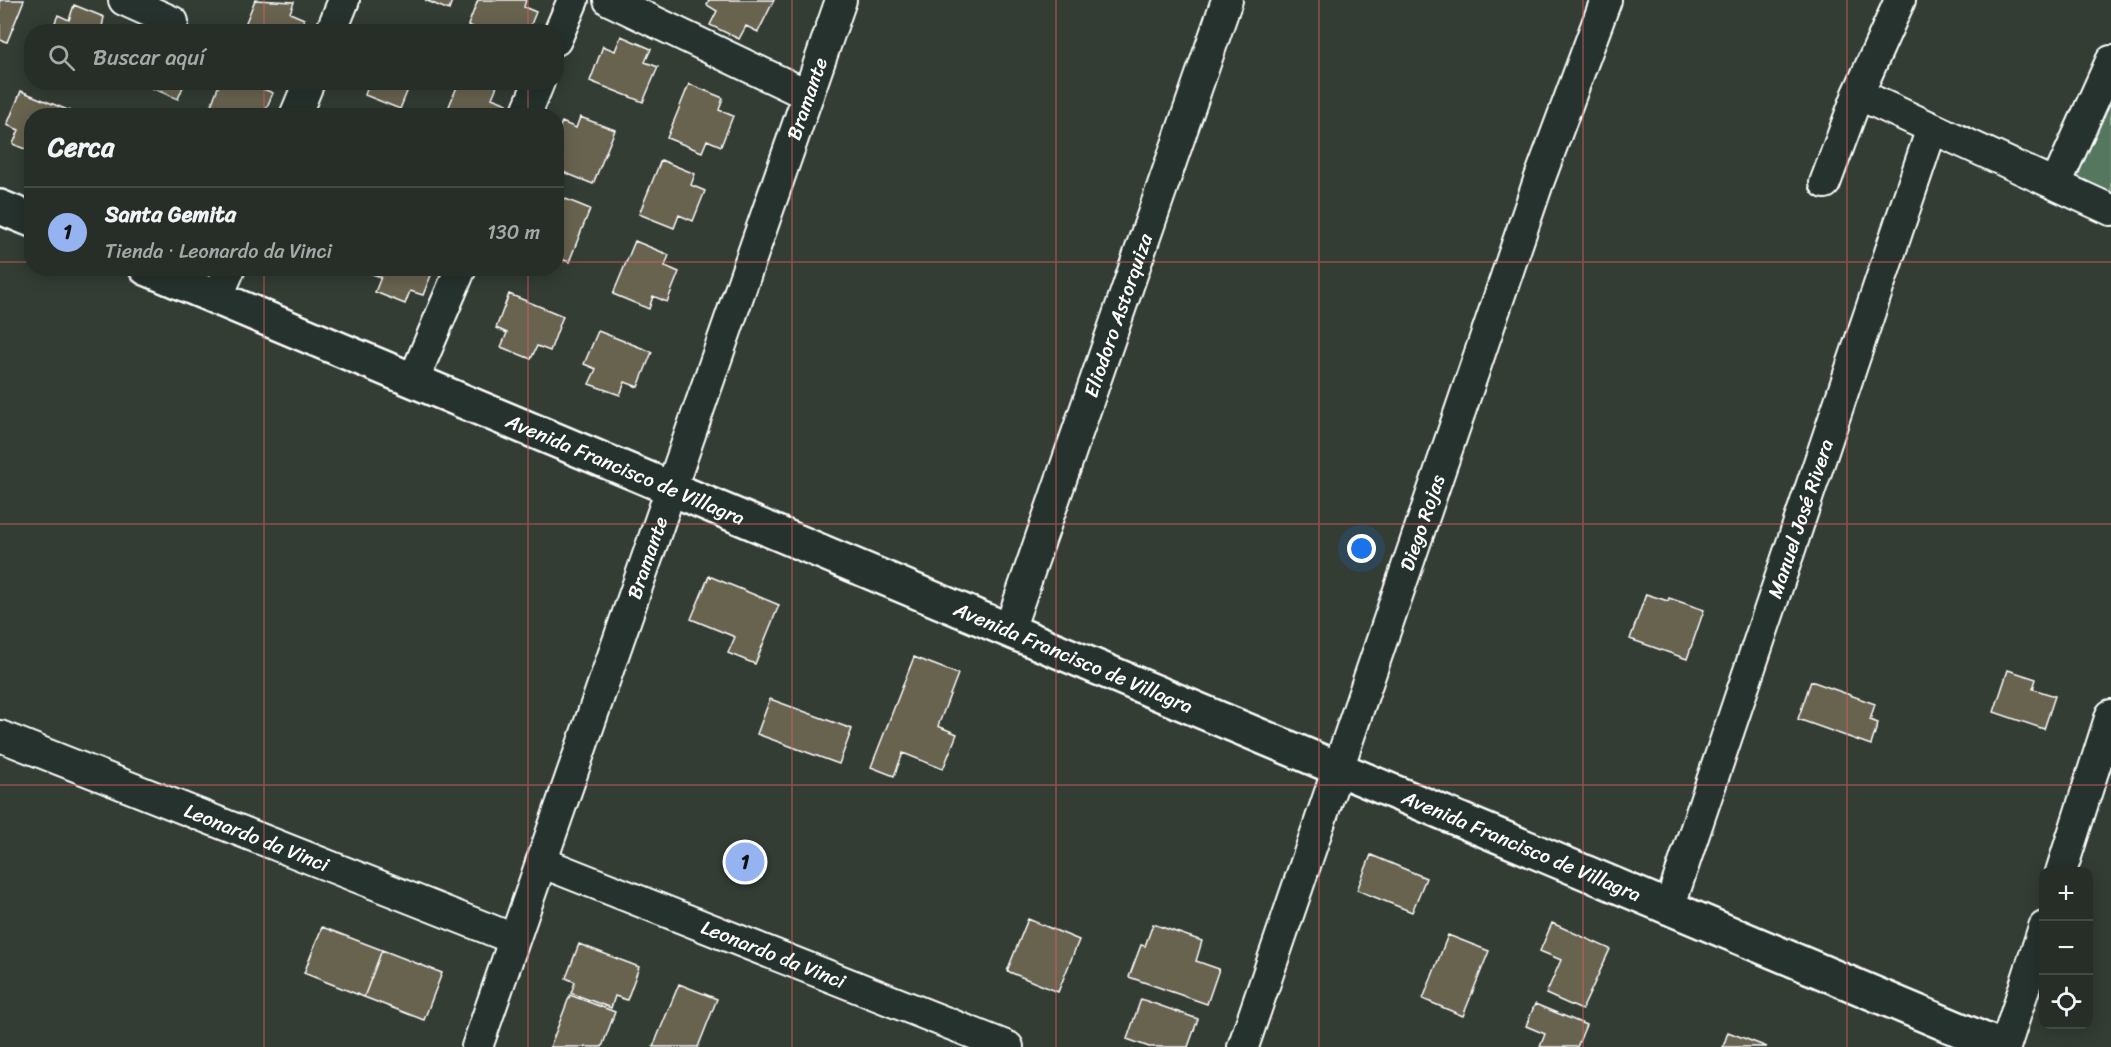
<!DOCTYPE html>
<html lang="es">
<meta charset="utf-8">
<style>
:root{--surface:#262e27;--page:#2e362f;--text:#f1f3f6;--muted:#a4a8a7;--line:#424a44;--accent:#95b2f1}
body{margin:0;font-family:Sriracha,sans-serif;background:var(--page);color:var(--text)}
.controls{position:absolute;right:18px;bottom:18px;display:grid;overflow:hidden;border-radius:12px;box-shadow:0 3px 15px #0003}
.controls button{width:54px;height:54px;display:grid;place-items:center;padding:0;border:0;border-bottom:2px solid var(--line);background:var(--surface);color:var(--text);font:30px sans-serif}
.you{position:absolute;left:1362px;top:549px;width:21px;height:21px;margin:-15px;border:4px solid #fff;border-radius:50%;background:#1a73e8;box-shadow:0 0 0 9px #1a73e833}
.badge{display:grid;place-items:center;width:39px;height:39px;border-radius:50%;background:var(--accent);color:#111;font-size:20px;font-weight:700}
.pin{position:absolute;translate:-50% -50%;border:3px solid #fff;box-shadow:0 2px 6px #0006}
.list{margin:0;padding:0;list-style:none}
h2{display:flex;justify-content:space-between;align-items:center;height:78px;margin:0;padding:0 24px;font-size:26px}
h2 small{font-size:20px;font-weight:400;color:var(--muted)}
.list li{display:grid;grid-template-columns:39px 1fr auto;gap:18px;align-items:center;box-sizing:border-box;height:90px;padding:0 24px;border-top:2px solid var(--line)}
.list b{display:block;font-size:22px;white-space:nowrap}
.list p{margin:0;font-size:20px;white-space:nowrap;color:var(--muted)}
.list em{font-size:20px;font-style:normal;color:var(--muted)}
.icon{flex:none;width:33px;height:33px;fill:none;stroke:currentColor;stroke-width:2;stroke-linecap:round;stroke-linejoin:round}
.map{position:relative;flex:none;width:2111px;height:1047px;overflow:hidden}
.search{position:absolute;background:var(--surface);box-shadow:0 3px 15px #0003;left:24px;top:24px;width:540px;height:66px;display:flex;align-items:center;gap:15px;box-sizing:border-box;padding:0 21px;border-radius:24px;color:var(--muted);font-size:22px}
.panel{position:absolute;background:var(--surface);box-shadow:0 3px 15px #0003;left:24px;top:108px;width:540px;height:168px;border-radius:24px}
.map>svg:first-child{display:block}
.green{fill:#55765f;stroke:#aabaaf;stroke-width:1.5}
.building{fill:#676350;stroke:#fff;stroke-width:1.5}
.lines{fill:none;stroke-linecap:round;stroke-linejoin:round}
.street-casing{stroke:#fff;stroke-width:34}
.secondary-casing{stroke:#fff;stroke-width:38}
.street{stroke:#26332d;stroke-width:30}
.secondary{stroke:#26332d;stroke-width:33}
.grid{fill:none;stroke:#e05e5e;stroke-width:1.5;stroke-opacity:0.55}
.labels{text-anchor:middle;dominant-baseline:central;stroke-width:5;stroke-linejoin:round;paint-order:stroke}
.street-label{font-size:20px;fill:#fff;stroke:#26332d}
</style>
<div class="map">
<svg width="2111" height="1047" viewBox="0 0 2111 1047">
<rect width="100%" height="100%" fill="#333d34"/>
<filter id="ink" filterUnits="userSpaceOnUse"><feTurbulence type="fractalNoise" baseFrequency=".0167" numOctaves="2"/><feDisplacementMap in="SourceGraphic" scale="12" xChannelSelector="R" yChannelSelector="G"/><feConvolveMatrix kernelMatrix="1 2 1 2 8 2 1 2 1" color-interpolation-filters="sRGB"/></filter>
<g filter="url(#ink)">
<path class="green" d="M 2111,87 L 2111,196 L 2071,176 Z"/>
<path class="building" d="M 0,0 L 24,0 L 7,42 L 0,40 Z
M 255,0 L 294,2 L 290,13 L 304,19 L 299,32 L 242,32 Z
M 425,0 L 452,0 L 449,10 Z
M 478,0 L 526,0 L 524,7 L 536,12 L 528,32 L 485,32 L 468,25 Z
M 709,0 L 774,0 L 758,32 L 746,26 L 739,39 L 710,25 L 717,11 L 707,5 Z
M 74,5 L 104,17 L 101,32 L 51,32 L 58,15 L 69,20 Z
M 621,36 L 651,49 L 645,62 L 658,67 L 643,102 L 590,81 L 603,46 L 615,51 Z
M 138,82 L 185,82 L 178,99 Z
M 220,82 L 260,82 L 258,87 L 273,93 L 263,116 L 207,116 Z
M 411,82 L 400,109 L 365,95 L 369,82 Z
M 459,82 L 487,82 L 497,86 L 492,98 L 507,104 L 502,116 L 445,116 Z
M 689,84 L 723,98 L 719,110 L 733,116 L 721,146 L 707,140 L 702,152 L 667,138 Z
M 21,91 L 75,113 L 74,116 L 32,116 L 32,152 L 13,144 L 19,130 L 7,125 Z
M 580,117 L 615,130 L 593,184 L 558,170 L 563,158 L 556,155 L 556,135 L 562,122 L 576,128 Z
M 661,160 L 695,174 L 691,185 L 705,191 L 693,221 L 679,215 L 674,228 L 639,214 Z
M 556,195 L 590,209 L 569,262 L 556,257 Z
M 635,241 L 669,255 L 665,266 L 679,272 L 667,302 L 653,296 L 649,309 L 613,294 Z
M 371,268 L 434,268 L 423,295 L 410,291 L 405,304 L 375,292 L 381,277 L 369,273 Z
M 509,294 L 563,316 L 550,351 L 537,346 L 531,359 L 501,347 L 507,333 L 496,328 Z
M 598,331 L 652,352 L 638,387 L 625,382 L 620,395 L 589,384 L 596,369 L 584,364 Z
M 709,576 L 779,605 L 755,664 L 728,653 L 735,637 L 691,619 Z
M 1646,594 L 1668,601 L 1669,598 L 1704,610 L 1687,659 L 1630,639 Z
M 914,657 L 958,674 L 938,726 L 957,734 L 943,769 L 903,753 L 894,776 L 871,767 Z
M 2008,670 L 2036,679 L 2033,689 L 2055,696 L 2044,729 L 1994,712 Z
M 1811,681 L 1875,704 L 1870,720 L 1878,723 L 1871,745 L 1798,719 Z
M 770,699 L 852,729 L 839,764 L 757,734 Z
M 1371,855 L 1426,878 L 1412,912 L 1357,890 Z
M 1028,919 L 1079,940 L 1058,992 L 1007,971 Z
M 1552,923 L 1610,949 L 1582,1010 L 1546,994 L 1561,960 L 1540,951 Z
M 1153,924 L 1202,941 L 1196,961 L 1219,969 L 1207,1004 L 1129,977 L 1141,945 L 1145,946 Z
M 322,927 L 382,950 L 364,997 L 304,973 Z
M 1448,935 L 1489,951 L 1463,1016 L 1423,999 Z
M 579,944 L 639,967 L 627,1000 L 615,996 L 611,1008 L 571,993 L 575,982 L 566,978 Z
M 382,950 L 442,973 L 424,1020 L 364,997 Z
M 679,984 L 717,999 L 698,1047 L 653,1047 Z
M 570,995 L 615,1012 L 602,1047 L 550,1047 Z
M 1141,999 L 1198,1019 L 1188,1047 L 1149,1047 L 1127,1039 Z
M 1535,1004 L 1586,1025 L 1577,1047 L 1540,1047 L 1545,1034 L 1526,1026 Z
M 1728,1032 L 1767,1047 L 1723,1047 Z"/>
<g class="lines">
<defs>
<g id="street">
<path d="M 124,0 L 173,22"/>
<path d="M 609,0 L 808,95"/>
<path d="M 331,32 L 344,0"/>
<path d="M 556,40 L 573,0"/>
<path d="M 1858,94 L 2111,210"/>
<path d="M 295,116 L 309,82"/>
<path d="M 525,116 L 539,82"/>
<path d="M 1825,183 L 1858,94 L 1900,0"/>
<path d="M 2056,184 L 2111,61"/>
<path d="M 217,298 L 230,268"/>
<path d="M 413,381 L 461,268"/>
<path id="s1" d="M 1009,630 L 1227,0"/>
<path id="s2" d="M 0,736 L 514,939"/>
<path id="s3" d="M 541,862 L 1008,1047"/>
<path d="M 2061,872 L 2111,715"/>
<path id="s4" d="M 1669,908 L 1932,128"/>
<path id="s5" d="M 477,1047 L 841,0"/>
<path id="s6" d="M 1243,1047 L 1538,183 L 1606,0"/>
<path d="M 2005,1047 L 2044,927"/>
</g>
<g id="secondary">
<path d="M 0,207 L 32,220"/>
<path id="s7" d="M 146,268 L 2001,1047"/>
</g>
</defs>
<use href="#street" class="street-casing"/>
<use href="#secondary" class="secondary-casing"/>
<use href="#street" class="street"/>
<use href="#secondary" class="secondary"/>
</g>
</g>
<path class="grid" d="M 264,0 L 264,32M 528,0 L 528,32M 792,0 L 792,1047M 1056,0 L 1056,1047M 1319,0 L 1319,1047M 1583,0 L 1583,1047M 1847,0 L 1847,1047M 264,82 L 264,116M 528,82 L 528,116M 0,262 L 32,262M 556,262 L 2111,262M 264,268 L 264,1047M 528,268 L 528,1047M 0,524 L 2111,524M 0,785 L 2111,785"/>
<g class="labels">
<g class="street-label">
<text stroke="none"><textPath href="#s5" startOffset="1004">Bramante</textPath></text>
<text stroke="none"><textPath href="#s1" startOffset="333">Eliodoro Astorquiza</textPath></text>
<text stroke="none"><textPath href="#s7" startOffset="520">Avenida Francisco de Villagra</textPath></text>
<text stroke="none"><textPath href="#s4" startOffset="411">Manuel José Rivera</textPath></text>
<text stroke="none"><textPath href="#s6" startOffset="554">Diego Rojas</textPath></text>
<text stroke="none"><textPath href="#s5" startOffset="518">Bramante</textPath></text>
<text stroke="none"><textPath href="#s7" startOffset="1006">Avenida Francisco de Villagra</textPath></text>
<text stroke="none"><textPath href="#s2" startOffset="276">Leonardo da Vinci</textPath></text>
<text stroke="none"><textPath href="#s7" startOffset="1492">Avenida Francisco de Villagra</textPath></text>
<text stroke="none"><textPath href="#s3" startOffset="250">Leonardo da Vinci</textPath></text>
</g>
</g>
</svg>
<div class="controls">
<button>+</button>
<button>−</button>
<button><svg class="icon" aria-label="locate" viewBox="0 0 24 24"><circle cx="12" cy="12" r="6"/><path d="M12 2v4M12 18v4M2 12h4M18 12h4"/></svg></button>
</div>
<div class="you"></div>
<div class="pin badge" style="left:745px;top:862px">1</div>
<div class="search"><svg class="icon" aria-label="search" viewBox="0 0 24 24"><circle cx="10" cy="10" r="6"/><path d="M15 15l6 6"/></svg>Buscar aquí</div>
<section class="panel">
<h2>Cerca<small></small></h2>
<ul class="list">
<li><span class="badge">1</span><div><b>Santa Gemita</b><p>Tienda · Leonardo da Vinci</p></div><em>130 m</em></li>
</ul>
</section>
</div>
